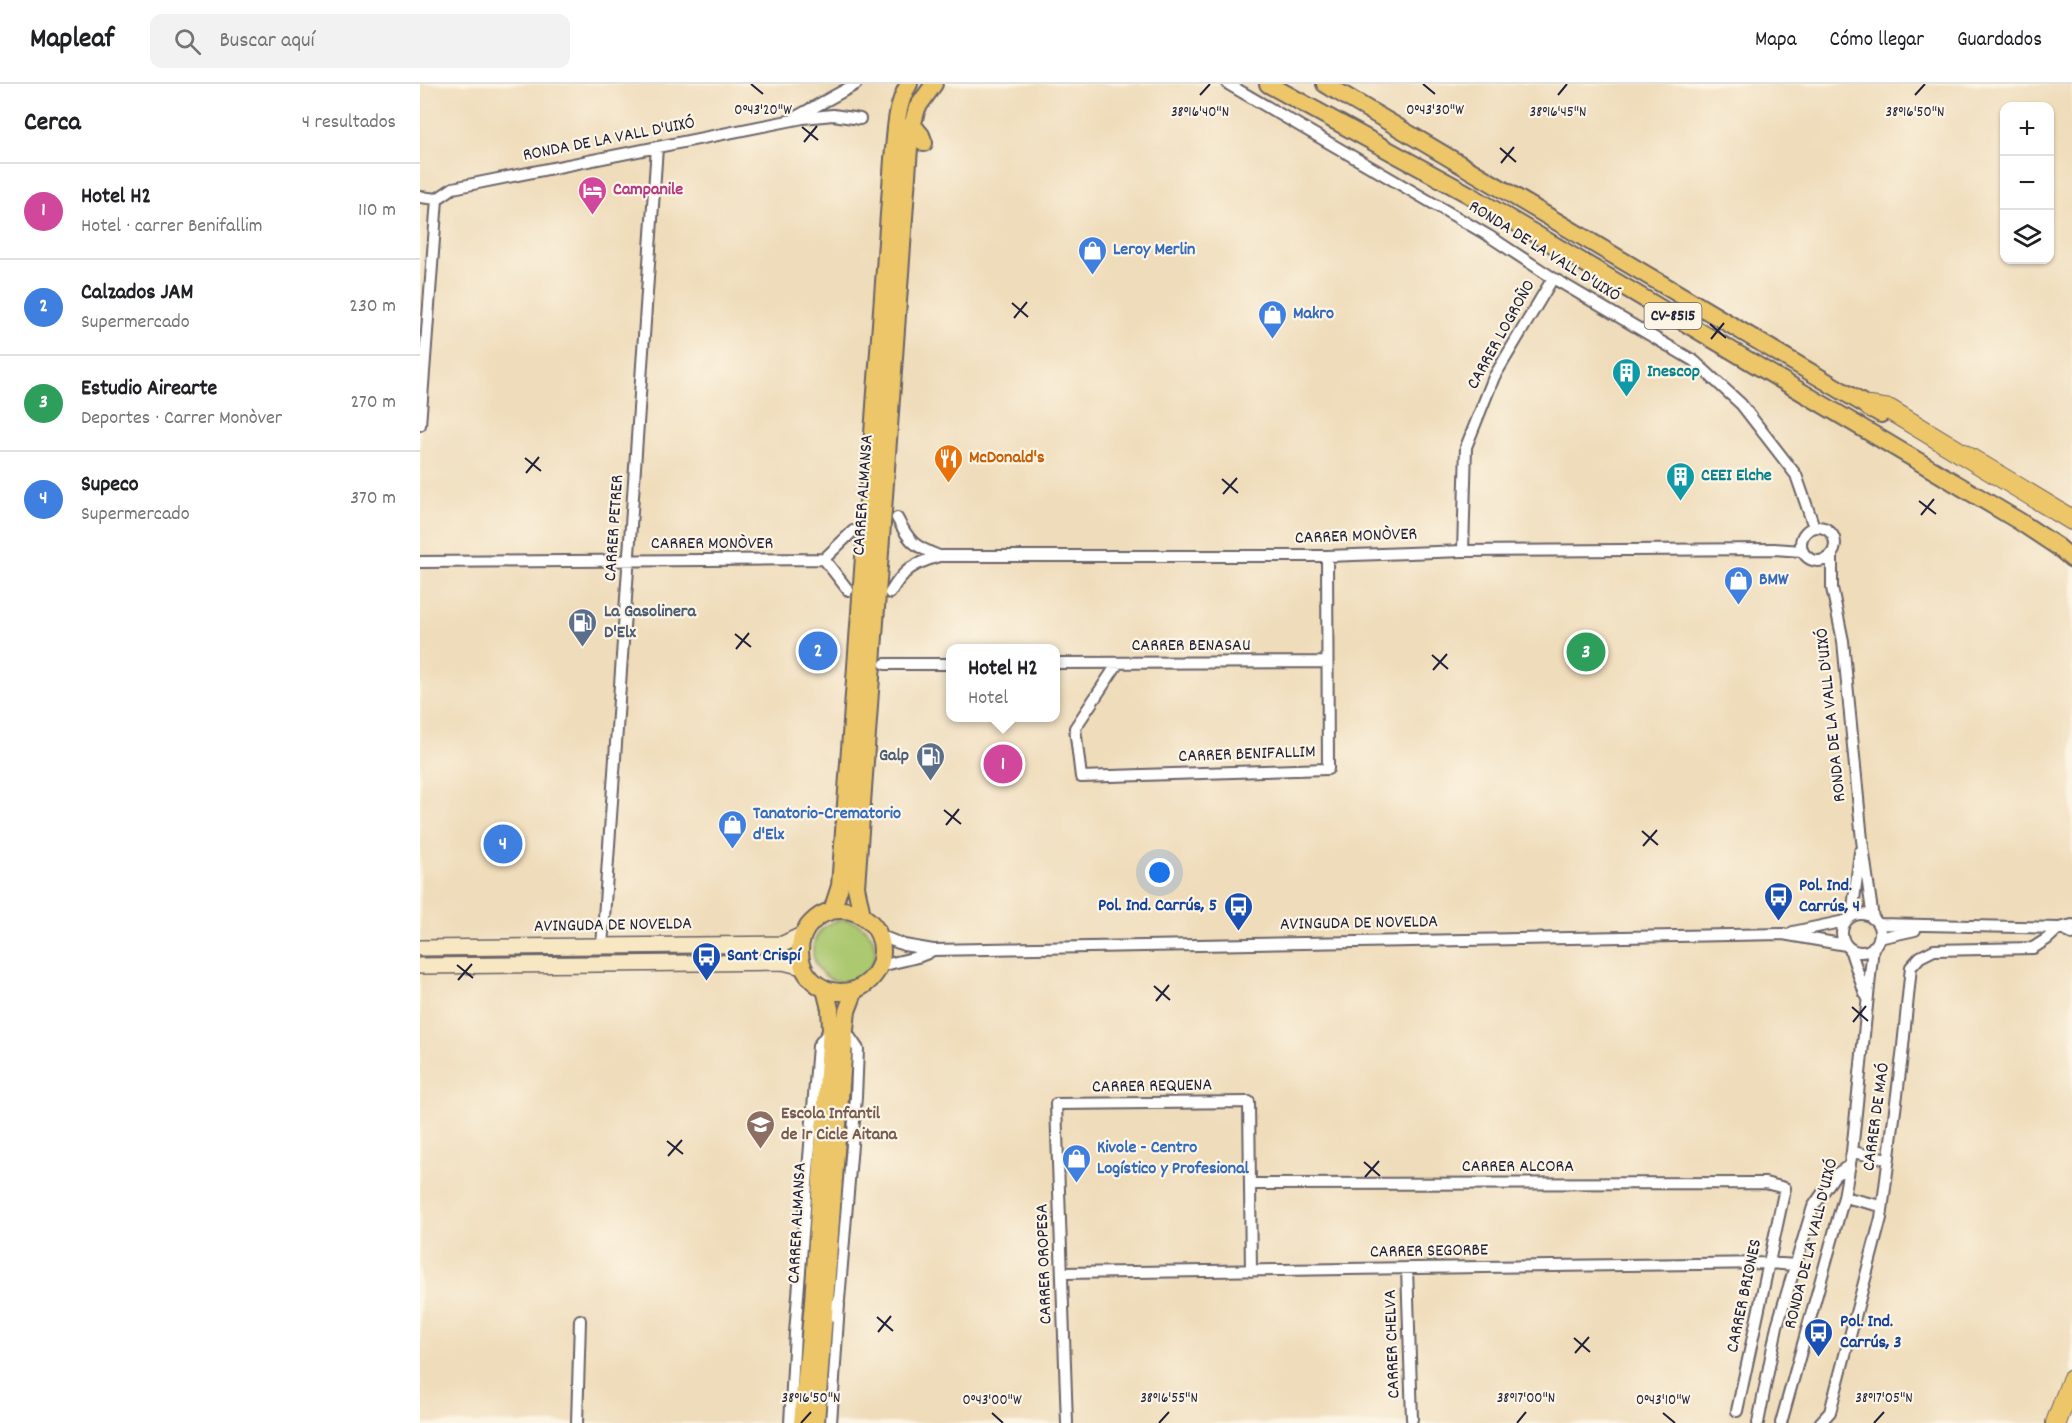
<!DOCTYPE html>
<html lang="es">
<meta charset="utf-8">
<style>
:root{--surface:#fff;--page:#f2f2f2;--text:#202124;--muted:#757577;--line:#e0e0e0;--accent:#0b8043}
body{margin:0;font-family:Dekko,sans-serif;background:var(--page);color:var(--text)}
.controls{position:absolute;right:18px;top:18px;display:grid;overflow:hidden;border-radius:12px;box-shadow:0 2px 4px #0004}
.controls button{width:54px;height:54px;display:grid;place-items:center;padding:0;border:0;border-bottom:2px solid var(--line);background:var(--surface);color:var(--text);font:30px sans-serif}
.you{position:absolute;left:740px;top:789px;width:21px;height:21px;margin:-15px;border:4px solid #fff;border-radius:50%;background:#1a73e8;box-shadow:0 0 0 9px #1a73e833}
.badge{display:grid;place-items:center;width:39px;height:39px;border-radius:50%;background:var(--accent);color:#fff;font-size:20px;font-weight:700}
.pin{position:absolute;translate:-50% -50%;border:3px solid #fff;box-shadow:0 2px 6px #0006}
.popup{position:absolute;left:526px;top:560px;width:114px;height:78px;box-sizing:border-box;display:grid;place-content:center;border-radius:12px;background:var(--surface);filter:drop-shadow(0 2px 4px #0005);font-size:20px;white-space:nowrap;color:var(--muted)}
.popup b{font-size:22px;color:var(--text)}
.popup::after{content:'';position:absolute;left:50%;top:100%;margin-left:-12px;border:12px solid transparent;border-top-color:var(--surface)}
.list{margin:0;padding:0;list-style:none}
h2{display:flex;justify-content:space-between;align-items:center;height:78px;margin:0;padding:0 24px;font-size:26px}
h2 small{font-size:20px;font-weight:400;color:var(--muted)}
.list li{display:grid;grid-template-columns:39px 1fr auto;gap:18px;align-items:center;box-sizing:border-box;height:96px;padding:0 24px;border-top:2px solid var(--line)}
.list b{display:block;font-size:22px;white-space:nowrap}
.list p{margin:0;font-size:20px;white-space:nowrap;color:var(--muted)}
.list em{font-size:20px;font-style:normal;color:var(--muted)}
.icon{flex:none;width:33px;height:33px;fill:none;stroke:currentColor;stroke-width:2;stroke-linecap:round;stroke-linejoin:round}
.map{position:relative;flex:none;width:1652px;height:1339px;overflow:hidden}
header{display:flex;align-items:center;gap:36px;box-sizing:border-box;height:84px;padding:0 30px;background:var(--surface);border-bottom:2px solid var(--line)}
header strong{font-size:28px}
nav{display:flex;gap:33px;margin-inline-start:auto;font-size:21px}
.search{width:420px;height:54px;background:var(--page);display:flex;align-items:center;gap:15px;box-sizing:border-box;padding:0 21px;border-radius:12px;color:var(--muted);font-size:22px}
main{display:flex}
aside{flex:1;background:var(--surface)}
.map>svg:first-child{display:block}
.green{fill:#acc86f;stroke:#677555;stroke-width:1.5}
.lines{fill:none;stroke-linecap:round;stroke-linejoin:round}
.minor-casing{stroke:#6a6367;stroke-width:14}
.secondary-casing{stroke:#6a6367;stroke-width:18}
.primary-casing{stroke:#6a6367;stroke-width:20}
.motorway-casing{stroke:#6a6367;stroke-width:22}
.minor{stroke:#fff;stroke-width:10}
.secondary{stroke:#f7e8c3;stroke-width:15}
.primary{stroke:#ecc669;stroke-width:16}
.motorway{stroke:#ecc669;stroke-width:20}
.ticks{fill:none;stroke:#22223b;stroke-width:2}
.labels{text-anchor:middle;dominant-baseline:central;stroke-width:4.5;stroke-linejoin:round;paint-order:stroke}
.shield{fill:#fcf5e5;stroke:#63616e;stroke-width:1.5}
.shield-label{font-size:16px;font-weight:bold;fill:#22223b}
.street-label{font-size:18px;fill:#22223b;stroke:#fcf5e5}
.hotel-label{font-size:18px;font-weight:bold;fill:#b23c85;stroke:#fcf5e5;text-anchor:start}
.shop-label{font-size:18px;font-weight:bold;fill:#366cbe;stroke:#fcf5e5;text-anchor:start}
.culture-label{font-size:18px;font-weight:bold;fill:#0d838f;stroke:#fcf5e5;text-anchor:start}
.food-label{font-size:18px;font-weight:bold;fill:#c56008;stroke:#fcf5e5;text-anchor:start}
.service-label{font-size:18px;font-weight:bold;fill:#4e5e75;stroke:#fcf5e5;text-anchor:start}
.transit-label{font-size:18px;font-weight:bold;fill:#164399;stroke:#fcf5e5;text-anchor:start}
.education-label{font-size:18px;font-weight:bold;fill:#785e54;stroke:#fcf5e5;text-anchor:start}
.ticks-label{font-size:15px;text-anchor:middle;fill:#22223b;stroke:#fcf5e5;stroke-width:4.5;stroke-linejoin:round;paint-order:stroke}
</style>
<header>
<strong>Mapleaf</strong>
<div class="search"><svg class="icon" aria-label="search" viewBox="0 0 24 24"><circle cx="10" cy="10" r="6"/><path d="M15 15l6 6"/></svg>Buscar aquí</div>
<nav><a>Mapa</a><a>Cómo llegar</a><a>Guardados</a></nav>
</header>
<main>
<aside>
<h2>Cerca<small>4 resultados</small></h2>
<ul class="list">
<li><span class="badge" style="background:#d1479c">1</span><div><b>Hotel H2</b><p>Hotel · carrer Benifallim</p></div><em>110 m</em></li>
<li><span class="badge" style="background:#3f7fe0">2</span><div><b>Calzados JAM</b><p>Supermercado</p></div><em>230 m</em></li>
<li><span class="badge" style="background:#2e9e5b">3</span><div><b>Estudio Airearte</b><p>Deportes · Carrer Monòver</p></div><em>270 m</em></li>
<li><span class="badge" style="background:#3f7fe0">4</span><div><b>Supeco</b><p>Supermercado</p></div><em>370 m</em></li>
</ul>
</aside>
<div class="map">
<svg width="1652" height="1339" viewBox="0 0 1652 1339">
<rect width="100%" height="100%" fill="#fcf5e5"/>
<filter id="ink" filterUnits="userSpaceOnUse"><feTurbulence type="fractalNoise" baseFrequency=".0167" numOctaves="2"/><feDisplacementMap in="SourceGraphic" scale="12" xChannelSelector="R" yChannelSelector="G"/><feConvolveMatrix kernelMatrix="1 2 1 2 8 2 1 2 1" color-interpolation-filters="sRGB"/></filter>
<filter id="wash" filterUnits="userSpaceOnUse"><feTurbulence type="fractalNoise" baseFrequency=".008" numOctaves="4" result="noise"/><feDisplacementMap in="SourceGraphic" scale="24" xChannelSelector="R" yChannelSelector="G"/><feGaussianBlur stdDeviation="1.35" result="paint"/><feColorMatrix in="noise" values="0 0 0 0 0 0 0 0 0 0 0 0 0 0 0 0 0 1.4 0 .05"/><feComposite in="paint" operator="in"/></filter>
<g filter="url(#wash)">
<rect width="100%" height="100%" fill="#efdcba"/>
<path class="green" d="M393 867a31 31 0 1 1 62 0a31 31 0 1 1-62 0Z"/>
</g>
<g filter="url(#ink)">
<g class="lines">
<defs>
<path id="minor" d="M 808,0 L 1069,152 L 1133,194 L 1274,277 L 1321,320 L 1376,391 L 1394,443
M 376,33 L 436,0
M 0,113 L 17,115 L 0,341
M 17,115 L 33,104 L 383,34 L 413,31 L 440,35
M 477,434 C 490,459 494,462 519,472
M1381 460a17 17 0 1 1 34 0a17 17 0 1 1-34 0Z
M 1043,467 L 1046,363 L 1074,293 L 1133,194
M 1412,470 L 1412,504 L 1423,557 L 1442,756 L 1453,835
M 404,475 L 428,506
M 0,478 L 404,475 L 433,447
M 470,509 C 484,485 493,480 519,472 L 907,472 L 1043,467 L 1354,465 L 1382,467
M 636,579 L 907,578
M 698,579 L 655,644 L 661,693 L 908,685 L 907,472
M 465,580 L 530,580
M1422 849a19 19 0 1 1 38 0a19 19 0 1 1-38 0Z
M 1432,832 L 1440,768
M 1458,840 L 1639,844
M 1652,841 L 1639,844 L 1652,850
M 1373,848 L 1425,837
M 461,852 L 484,861 L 513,866 L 1363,850 L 1426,861
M 1459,854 L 1495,846
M 182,863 L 237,63
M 1430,865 L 1445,910
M 458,884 C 476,875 497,877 513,866
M 1432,1068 L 1468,1075
M 830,1100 L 1345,1099 L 1365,1104 L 1317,1327
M 1424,1113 L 1461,1122
M 987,1184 L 992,1335
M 642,1189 L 1349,1179 L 1376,1181
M 406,1237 L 419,1216 L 436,1013 L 438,965 L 425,946
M 157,1339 L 160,1236
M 370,1339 L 375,1249 L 398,962 L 409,947
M 411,1339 L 419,1220
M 647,1339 L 636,1020 L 829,1018 L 831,1187
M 1338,1339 L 1357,1242 L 1393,1123 L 1415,1091 L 1430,1081
M 1361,1339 L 1424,1113 L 1432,1068 L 1453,863
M 1400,1339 L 1410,1328 L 1461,1134 L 1482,972 L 1491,883 L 1500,873 L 1514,866 L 1613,864 L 1627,855 L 1639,844"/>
<path id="secondary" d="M 0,864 L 363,860 L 384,850
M 0,882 L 363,878 L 383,883"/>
<path id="primary" d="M 848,0 L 1048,110 L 1599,437 L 1638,463 L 1652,475
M 905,0 L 1461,330
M 492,40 L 501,51 L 504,59
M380 867a41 41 0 1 1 82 0a41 41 0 1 1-82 0Z
M 412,827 L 420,802 L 473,75 C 476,50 475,22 489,0
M 442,831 L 436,803 L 490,50 L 497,24 L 514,0
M 382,1339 L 393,1218 L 411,944 L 410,925 L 405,905
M 396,1339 L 425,946 L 427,927 L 435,906"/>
<path id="motorway" d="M 1450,323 L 1470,326 L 1652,436
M 1636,1339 L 1652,1296"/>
</defs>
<use href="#minor" class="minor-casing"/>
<use href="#secondary" class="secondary-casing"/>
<use href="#primary" class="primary-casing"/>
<use href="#motorway" class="motorway-casing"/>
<use href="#minor" class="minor"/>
<use href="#secondary" class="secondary"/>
<use href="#primary" class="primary"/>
<use href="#motorway" class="motorway"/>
</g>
</g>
<path class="ticks" d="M 331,0 L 343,10M 1003,0 L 1015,10M 780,11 L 790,0M 1138,11 L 1147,0M 1495,11 L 1505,0M 382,43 L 398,56M 384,58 L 397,42M 1080,64 L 1096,78M 1081,79 L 1094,63M 592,219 L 608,233M 594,234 L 607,218M 1290,240 L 1306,254M 1291,255 L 1304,239M 105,374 L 121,387M 106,389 L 119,373M 802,395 L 818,409M 803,410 L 817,394M 1499,417 L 1516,430M 1501,431 L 1514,415M 315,550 L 331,563M 316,565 L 329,549M 1012,571 L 1028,585M 1013,586 L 1027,570M 524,726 L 541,740M 526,741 L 539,725M 1222,747 L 1238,761M 1223,762 L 1237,746M 37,881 L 53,894M 38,896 L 52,880M 734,902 L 750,916M 736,917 L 749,901M 1432,923 L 1448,937M 1433,938 L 1446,922M 247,1057 L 263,1070M 248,1072 L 262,1056M 944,1078 L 960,1092M 945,1093 L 959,1077M 457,1233 L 473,1247M 458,1248 L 471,1232M 1154,1254 L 1170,1268M 1155,1269 L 1169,1253M 572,1329 L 583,1339M 1243,1329 L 1255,1339M 381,1339 L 391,1328M 739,1339 L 749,1328M 1097,1339 L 1106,1328M 1454,1339 L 1464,1328"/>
<defs>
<symbol id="hotel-pin" viewBox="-11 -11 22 30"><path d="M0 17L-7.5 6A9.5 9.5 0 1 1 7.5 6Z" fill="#d1479c" stroke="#fcf5e5"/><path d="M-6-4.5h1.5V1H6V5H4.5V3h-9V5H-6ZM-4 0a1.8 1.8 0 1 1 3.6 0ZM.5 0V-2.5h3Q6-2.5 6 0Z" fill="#fff"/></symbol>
<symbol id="shop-pin" viewBox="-11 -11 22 30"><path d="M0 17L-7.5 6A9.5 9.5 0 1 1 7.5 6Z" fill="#3f7fe0" stroke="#fcf5e5"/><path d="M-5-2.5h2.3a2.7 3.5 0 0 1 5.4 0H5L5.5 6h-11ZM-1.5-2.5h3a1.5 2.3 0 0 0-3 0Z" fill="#fff"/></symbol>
<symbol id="building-pin" viewBox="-11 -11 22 30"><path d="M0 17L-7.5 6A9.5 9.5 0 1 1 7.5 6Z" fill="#0f9aa8" stroke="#fcf5e5"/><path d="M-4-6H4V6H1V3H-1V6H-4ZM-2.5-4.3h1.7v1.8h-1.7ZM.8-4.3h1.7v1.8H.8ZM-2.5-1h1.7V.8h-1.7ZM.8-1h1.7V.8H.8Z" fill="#fff"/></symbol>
<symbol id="restaurant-pin" viewBox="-11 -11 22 30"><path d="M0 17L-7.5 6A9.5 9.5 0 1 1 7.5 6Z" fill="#e8710a" stroke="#fcf5e5"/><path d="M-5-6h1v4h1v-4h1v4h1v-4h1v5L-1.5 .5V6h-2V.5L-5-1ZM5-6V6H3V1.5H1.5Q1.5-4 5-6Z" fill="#fff"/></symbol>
<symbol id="fuel-pin" viewBox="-11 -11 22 30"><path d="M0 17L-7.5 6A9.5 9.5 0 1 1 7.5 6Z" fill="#5c6f8a" stroke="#fcf5e5"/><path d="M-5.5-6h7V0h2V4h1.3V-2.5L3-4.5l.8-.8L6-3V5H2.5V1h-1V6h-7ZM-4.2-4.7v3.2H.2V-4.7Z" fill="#fff"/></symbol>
<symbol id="bus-pin" viewBox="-11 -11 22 30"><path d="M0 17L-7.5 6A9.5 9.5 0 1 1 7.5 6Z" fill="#1a4fb4" stroke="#fcf5e5"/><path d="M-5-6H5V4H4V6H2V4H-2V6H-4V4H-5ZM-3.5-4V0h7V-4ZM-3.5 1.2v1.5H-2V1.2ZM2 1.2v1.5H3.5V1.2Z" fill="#fff"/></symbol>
<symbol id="school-pin" viewBox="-11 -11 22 30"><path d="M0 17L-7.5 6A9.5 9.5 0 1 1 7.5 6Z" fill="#8d6e63" stroke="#fcf5e5"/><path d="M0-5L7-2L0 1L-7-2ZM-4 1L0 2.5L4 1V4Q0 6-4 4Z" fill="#fff"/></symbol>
</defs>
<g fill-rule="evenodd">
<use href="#hotel-pin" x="156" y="90" width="33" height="45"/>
<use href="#shop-pin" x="656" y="150" width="33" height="45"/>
<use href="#shop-pin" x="836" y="214" width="33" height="45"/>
<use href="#building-pin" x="1190" y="272" width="33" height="45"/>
<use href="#restaurant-pin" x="512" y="358" width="33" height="45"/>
<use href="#building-pin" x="1244" y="376" width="33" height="45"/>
<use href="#shop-pin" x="1302" y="480" width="33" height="45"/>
<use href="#fuel-pin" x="146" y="522" width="33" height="45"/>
<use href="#fuel-pin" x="494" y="656" width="33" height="45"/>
<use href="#shop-pin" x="296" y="724" width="33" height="45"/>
<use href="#bus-pin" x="1342" y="796" width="33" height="45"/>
<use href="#bus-pin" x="802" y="806" width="33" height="45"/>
<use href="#bus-pin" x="270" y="856" width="33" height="45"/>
<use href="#school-pin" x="324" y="1024" width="33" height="45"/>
<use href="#shop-pin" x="640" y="1058" width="33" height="45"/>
<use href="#bus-pin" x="1382" y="1232" width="33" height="45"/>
</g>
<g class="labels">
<rect class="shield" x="1224.5" y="219" width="57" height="26" rx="4.5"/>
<g class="shield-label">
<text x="1253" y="232">CV-8515</text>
</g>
<g class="street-label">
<text transform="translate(189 56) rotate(-11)">RONDA DE LA VALL D'UIXÓ</text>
<text transform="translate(1124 168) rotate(32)">RONDA DE LA VALL D'UIXÓ</text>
<text transform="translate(1082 251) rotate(-61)">CARRER LOGROÑO</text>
<text transform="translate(444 411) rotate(-86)">CARRER ALMANSA</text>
<text transform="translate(195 444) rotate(-86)">CARRER PETRER</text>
<text transform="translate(936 453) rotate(-2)">CARRER MONÒVER</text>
<text x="292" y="460">CARRER MONÒVER</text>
<text x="771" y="562">CARRER BENASAU</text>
<text transform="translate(1412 631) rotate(-96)">RONDA DE LA VALL D'UIXÓ</text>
<text transform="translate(827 671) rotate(-2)">CARRER BENIFALLIM</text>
<text transform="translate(939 840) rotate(-1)">AVINGUDA DE NOVELDA</text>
<text transform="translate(193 842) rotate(-1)">AVINGUDA DE NOVELDA</text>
<text transform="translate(732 1003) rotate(-1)">CARRER REQUENA</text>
<text transform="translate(1457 1033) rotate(-82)">CARRER DE MAÓ</text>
<text x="1098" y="1083">CARRER ALCORA</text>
<text transform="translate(378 1139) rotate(-87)">CARRER ALMANSA</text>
<text transform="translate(1392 1160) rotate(-76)">RONDA DE LA VALL D'UIXÓ</text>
<text transform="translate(1009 1168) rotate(-1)">CARRER SEGORBE</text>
<text transform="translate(625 1180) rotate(-92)">CARRER OROPESA</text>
<text transform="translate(1325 1212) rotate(-78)">CARRER BRIONES</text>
<text transform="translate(973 1260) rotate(-92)">CARRER CHELVA</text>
</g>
<g class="hotel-label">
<text x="193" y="106">Campanile</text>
</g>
<g class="shop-label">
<text x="693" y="166">Leroy Merlin</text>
<text x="873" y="230">Makro</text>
<text x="1339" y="496">BMW</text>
<text x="333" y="730">Tanatorio-Crematorio<tspan x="333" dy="21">d'Elx</tspan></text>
<text x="677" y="1064">Kivole - Centro<tspan x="677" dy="21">Logístico y Profesional</tspan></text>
</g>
<g class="culture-label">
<text x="1227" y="288">Inescop</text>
<text x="1281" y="392">CEEI Elche</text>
</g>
<g class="food-label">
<text x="549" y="374">McDonald's</text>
</g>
<g class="service-label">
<text x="184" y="528">La Gasolinera<tspan x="184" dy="21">D'Elx</tspan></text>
<text x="489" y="672" text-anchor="end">Galp</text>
</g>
<g class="transit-label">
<text x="1379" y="802">Pol. Ind.<tspan x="1379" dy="21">Carrús, 4</tspan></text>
<text x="797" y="822" text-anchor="end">Pol. Ind. Carrús, 5</text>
<text x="307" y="872">Sant Crispí</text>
<text x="1420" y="1238">Pol. Ind.<tspan x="1420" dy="21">Carrús, 3</tspan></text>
</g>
<g class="education-label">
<text x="361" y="1030">Escola Infantil<tspan x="361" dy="21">de 1r Cicle Aitana</tspan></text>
</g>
</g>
<g class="ticks-label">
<text x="343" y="30">0°43'20"W</text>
<text x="1015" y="30">0°43'30"W</text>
<text x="780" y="32">38°16'40"N</text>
<text x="1138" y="32">38°16'45"N</text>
<text x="1495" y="32">38°16'50"N</text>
<text x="391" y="1318">38°16'50"N</text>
<text x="749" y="1318">38°16'55"N</text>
<text x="1106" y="1318">38°17'00"N</text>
<text x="1464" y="1318">38°17'05"N</text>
<text x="572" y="1320">0°43'00"W</text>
<text x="1243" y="1320">0°43'10"W</text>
</g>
</svg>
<div class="controls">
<button>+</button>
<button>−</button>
<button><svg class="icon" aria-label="layers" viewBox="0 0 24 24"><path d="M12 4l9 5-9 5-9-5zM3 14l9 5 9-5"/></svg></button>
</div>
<div class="you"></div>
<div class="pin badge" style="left:583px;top:680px;background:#d1479c">1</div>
<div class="popup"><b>Hotel H2</b>Hotel</div>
<div class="pin badge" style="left:398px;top:567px;background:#3f7fe0">2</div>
<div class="pin badge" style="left:1166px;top:568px;background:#2e9e5b">3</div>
<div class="pin badge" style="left:83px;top:760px;background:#3f7fe0">4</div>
</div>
</main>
